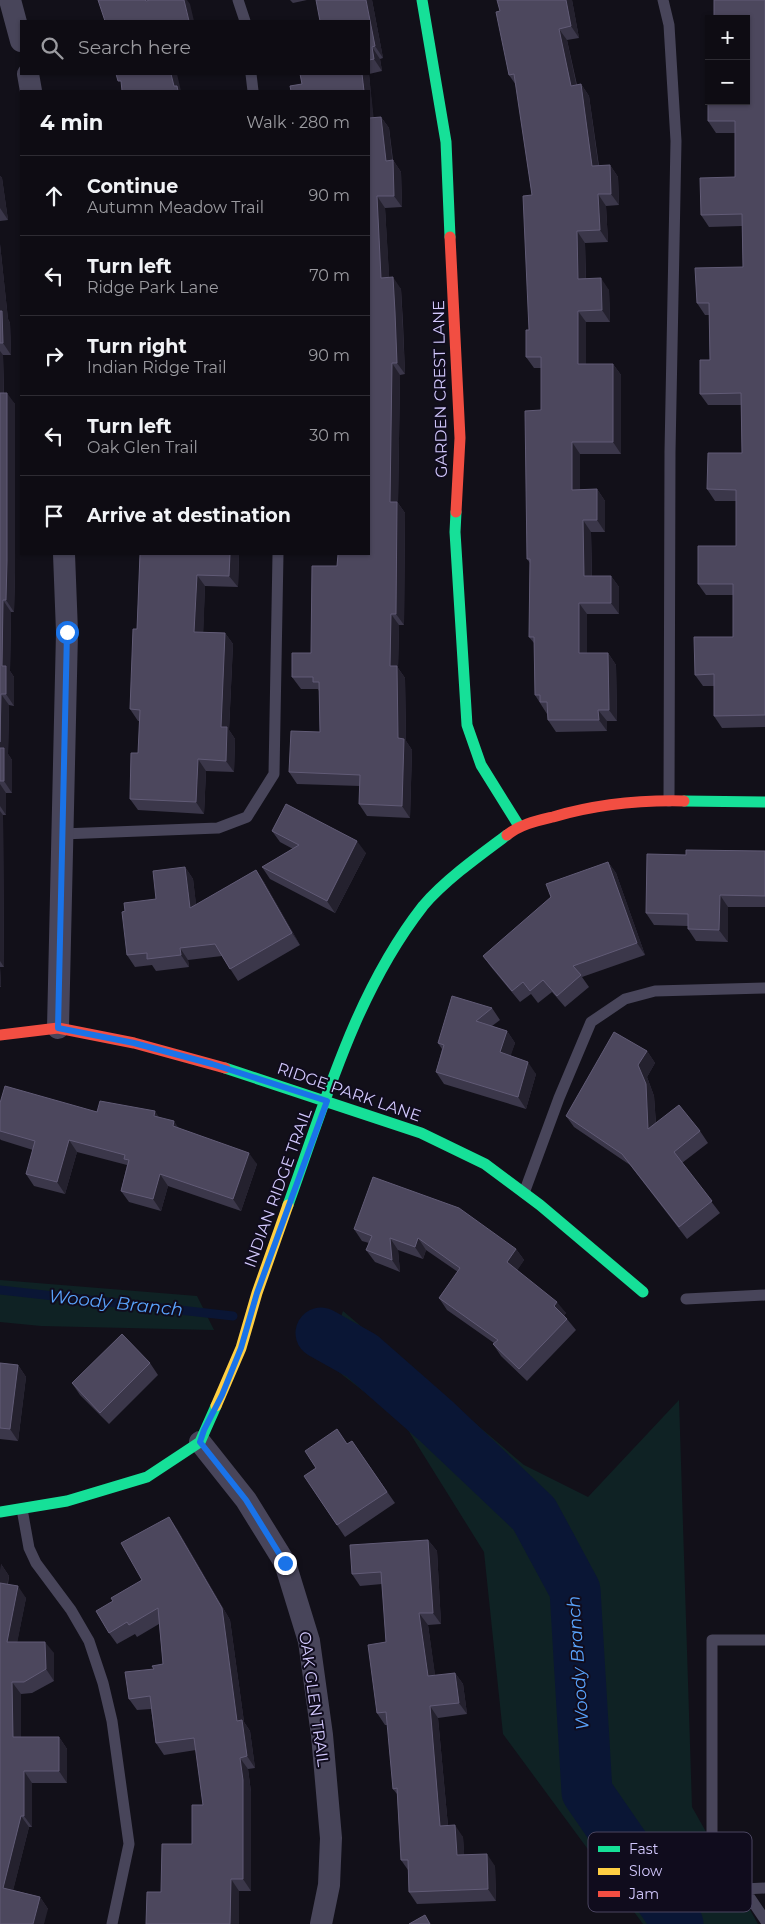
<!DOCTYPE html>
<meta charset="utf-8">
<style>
:root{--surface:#0e0c13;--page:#1c1a21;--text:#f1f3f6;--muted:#9b9ba0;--line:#2e2c33}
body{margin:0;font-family:Montserrat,sans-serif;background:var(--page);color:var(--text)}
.controls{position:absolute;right:15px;top:15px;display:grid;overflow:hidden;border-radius:0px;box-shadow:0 1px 4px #0004}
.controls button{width:45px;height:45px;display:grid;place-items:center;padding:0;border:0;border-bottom:1px solid var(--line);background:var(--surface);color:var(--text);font:25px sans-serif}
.stop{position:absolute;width:15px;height:15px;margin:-11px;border:4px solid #1a73e8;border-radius:50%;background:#fff}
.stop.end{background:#1a73e8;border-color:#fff;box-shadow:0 1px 5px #0008}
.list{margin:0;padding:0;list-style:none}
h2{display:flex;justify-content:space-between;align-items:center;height:65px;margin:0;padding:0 20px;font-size:21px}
h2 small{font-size:16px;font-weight:400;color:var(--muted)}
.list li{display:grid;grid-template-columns:32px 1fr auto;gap:15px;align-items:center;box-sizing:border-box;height:80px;padding:0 20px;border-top:1px solid var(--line)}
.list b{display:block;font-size:19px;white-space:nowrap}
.list p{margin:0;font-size:16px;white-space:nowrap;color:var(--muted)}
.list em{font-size:16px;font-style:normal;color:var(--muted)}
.icon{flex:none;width:28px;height:28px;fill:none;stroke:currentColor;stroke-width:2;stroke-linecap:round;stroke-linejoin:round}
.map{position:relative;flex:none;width:765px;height:1924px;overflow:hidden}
.search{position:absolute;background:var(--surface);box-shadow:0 1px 4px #0004;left:20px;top:20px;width:350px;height:55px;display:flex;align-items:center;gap:12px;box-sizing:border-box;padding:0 18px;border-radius:0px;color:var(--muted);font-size:19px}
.panel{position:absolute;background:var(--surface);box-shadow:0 1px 4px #0004;left:20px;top:90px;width:350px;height:465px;border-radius:0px}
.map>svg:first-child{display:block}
.green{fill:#0f2224}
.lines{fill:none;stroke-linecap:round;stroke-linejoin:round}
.stream{stroke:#0a1635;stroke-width:9}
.river{stroke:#0a1635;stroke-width:51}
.lane{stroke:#48455a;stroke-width:11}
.street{stroke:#48455a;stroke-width:22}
.fast{stroke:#16e098;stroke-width:11}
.slow{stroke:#ffcf43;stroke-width:11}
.jam{stroke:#f24e42;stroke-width:11}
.wall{fill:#3b374a}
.shaded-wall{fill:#24212e}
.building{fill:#4c475d;stroke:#615b76}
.route{stroke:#1a73e8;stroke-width:6}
.labels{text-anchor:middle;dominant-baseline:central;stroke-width:4;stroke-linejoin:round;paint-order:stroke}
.street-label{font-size:16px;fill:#d3c9fe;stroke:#100c1d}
.water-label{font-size:18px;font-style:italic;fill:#59a3fc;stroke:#100c1d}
.key{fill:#100c1d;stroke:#4a4560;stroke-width:1}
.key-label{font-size:14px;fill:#d3c9fe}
</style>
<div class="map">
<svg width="765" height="1924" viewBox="0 0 765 1924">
<rect width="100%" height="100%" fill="#121019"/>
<path class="green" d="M 0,1280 L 197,1296 L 214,1330 L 41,1326 L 0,1322 Z
M 343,1311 L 524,1465 L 588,1497 L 679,1400 L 692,1807 L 758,1924 L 643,1924 L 503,1734 L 484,1552 L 403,1422 L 326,1362 Z"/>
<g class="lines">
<path class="stream" d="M 0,1290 L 233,1316"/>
<path class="river" d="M 321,1333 L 362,1356 L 436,1421 L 534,1514 L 575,1590 L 587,1792 L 678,1924"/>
<path class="lane" d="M 238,0 L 245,21
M 663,0 L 669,25 L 676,141 L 670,452 L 669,801
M 251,74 L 253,91
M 62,834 L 218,828 L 247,817 L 274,774 L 278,554
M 524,1193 L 559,1098 L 591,1022 L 625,999 L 655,991 L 765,988
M 686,1299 L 765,1295
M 22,1509 L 29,1548 L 36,1563 L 71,1610 L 89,1641 L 103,1683 L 112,1721 L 129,1844 L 112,1924
M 765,1640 L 712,1640 L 712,1833 L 720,1853 L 765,1920
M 744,1889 L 765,1888"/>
<path class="street" d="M 10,0 L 21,41
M 28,74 L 31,91
M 58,1028 L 67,632 L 64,554
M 200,1442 L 246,1500 L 285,1563 L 309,1641 L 322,1735 L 331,1838 L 329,1885 L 321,1924"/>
<path class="fast" d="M 422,0 L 446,142 L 450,237
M 456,512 L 455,532 L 467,725 L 481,765 L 519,826
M 684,801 L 765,802
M 225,1068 L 421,1133 L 485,1164 L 540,1205 L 643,1292
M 288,1205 C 325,1103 355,993 423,906 C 444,881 480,855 507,835
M 0,1512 L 67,1501 L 147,1477 L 200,1442 L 216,1406"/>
<path class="slow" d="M 216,1406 L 241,1348 L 257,1293 L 288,1205"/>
<path class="jam" d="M 450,237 L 460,438 L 456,512
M 507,835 C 521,824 536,821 553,817 C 597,804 638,800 684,801
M 0,1035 L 58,1028 L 134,1043 L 225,1068"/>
</g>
<path class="wall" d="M 290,0 L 307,0 L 293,3 Z
M 372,0 L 383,58 L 380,59 L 382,71 L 369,74 L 373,118 L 381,117 L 389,128 L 393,160 L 401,172 L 402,207 L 385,208 L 389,277 L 401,289 L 403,323 L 405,374 L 400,375 L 398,503 L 405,513 L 404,625 L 399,625 L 398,668 L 405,678 L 406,741 L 412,750 L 410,818 L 367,816 L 359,804 L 360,786 L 297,784 L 289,772 L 320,732 L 319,691 L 318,689 L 301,689 L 292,677 L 311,653 L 337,566 L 369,554 L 369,91 L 302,84 L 300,74 L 369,74 L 369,21 Z
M 572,0 L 579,38 L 567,40 L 577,85 L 581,84 L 589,96 L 599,166 L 610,165 L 618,177 L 619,205 L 606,206 L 608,242 L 585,243 L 586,279 L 609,290 L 610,322 L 586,322 L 586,364 L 613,364 L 621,375 L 621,454 L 580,454 L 580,490 L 597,489 L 605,501 L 605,532 L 591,532 L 592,576 L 611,576 L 619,587 L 619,614 L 587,614 L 587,653 L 608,653 L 616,665 L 617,721 L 607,721 L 607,731 L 556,732 L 548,720 L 547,714 L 535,695 L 534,643 L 529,637 L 530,563 L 527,559 L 541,410 L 541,368 L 534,368 L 526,357 L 529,330 L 532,195 L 516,85 L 509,75 L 500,11 Z
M 765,0 L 765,727 L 722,728 L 714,716 L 714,686 L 703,686 L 695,675 L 733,637 L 733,595 L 706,595 L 698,584 L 736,546 L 736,501 L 715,501 L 707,489 L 742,453 L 741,405 L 708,405 L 700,394 L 710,360 L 709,315 L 705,315 L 697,303 L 743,267 L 742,226 L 709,227 L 701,215 L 735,177 L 735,133 L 716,133 L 708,121 L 746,101 Z
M 0,176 L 2,178 L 8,220 L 0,221 Z
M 0,244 L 8,319 L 10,323 L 11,355 L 3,355 L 4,393 L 15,404 L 15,572 L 14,612 L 11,612 L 10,671 L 14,677 L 14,706 L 9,705 L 8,754 L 12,760 L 12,793 L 6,793 L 6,815 L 3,815 L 4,967 L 0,967 L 1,987 L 0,987 Z
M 140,554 L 239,554 L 238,587 L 205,586 L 203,632 L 225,633 L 233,644 L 229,730 L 235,739 L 234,772 L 206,771 L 204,814 L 138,810 L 130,799 L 138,753 L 140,721 L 138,721 L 130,709 L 137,629 Z
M 272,831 L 366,853 L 335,913 L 270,879 L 262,867 L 293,849 L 280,842 Z
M 765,851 L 765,907 L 728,907 L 728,942 L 696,941 L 688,929 L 688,926 L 654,925 L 646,913 L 686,855 Z
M 608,862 L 616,873 L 645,955 L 582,977 L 589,987 L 565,1007 L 552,992 L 538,1003 L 531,994 L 520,1002 L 491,967 L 483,956 Z
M 185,867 L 193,879 L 196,905 L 256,870 L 264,882 L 300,945 L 238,981 L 222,956 L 188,960 L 189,967 L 156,971 L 152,965 L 135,967 L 127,955 L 125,911 L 156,899 Z
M 492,1008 L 500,1020 L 492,1026 L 507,1031 L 515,1043 L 510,1056 L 536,1074 L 526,1109 L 444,1084 L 436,1072 L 442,1049 L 438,1043 Z
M 647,1051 L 655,1063 L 647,1077 L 654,1096 L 656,1124 L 700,1131 L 708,1143 L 682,1163 L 720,1213 L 687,1239 L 630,1165 L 574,1127 L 566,1116 Z
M 0,1103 L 159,1117 L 179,1128 L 257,1164 L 241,1211 L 168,1186 L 161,1211 L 129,1202 L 121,1191 L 127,1165 L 77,1152 L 65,1194 L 34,1186 L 26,1174 L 33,1150 L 1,1140 L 0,1139 Z
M 354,1229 L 516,1249 L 524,1260 L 517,1270 L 566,1313 L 564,1315 L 567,1319 L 576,1330 L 527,1381 L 501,1356 L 493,1344 L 494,1343 L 447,1310 L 439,1298 L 458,1272 L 426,1250 L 423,1259 L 398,1250 L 400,1272 L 375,1262 L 366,1250 L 369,1243 L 362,1241 Z
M 0,1363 L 18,1365 L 26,1377 L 18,1441 L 0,1439 Z
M 150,1363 L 158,1375 L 109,1424 L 80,1395 L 72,1383 Z
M 352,1441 L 395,1503 L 345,1537 L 304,1476 L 316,1468 Z
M 169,1517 L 177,1529 L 230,1620 L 244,1722 L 250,1731 L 255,1768 L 248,1769 L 251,1792 L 251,1891 L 239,1891 L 239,1924 L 146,1924 L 161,1892 L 192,1844 L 203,1805 L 196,1750 L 164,1755 L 156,1743 L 151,1709 L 137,1710 L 129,1699 L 154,1669 L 163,1664 L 159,1624 L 137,1637 L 135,1634 L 117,1644 L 109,1633 L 142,1580 Z
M 428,1540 L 437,1551 L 441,1624 L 428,1625 L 435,1676 L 455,1673 L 463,1684 L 467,1714 L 438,1718 L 448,1826 L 463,1837 L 464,1855 L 495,1866 L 496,1901 L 417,1904 L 409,1892 L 408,1870 L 401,1860 L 397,1794 L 393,1789 L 388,1725 L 385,1725 L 377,1713 L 386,1642 L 382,1584 L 360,1586 L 352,1574 Z
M 1,1564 L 9,1576 L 8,1584 L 26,1598 L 17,1642 L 54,1653 L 54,1681 L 32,1693 L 21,1694 L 21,1737 L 59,1737 L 67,1749 L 67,1783 L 32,1783 L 32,1827 L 29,1827 L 13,1890 L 40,1897 L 48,1909 L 0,1924 Z"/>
<path class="shaded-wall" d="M 184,0 L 187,0 L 190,4 L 194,21 L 189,21 Z
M 366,0 L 372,0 L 383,58 L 375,46 Z
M 566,0 L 572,0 L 579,38 L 571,26 Z
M 559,29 L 567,40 L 579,98 L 571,86 Z
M 372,47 L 380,59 L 382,71 L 374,59 Z
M 171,74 L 177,74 L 181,91 L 178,91 L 174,86 Z
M 362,74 L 369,74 L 375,130 L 369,122 L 369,91 L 364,91 Z
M 581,84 L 589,96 L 600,178 L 592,166 Z
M 381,117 L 389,128 L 393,167 L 393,160 L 401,172 L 402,207 L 394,196 L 386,161 Z
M 610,165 L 618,177 L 619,205 L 611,194 Z
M 0,176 L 2,178 L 8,220 L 0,208 Z
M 598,194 L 606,206 L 608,242 L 600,230 Z
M 377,196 L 385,208 L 390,290 L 381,278 Z
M 577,231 L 585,243 L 586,291 L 578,279 Z
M 0,244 L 8,319 L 10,323 L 11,355 L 3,343 L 0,311 Z
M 393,277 L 401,289 L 405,374 L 397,363 Z
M 601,278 L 609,290 L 610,322 L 602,310 Z
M 578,311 L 586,322 L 586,375 L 578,364 Z
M 0,351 L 3,355 L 4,404 L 0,398 Z
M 392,363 L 400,375 L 398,503 L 405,513 L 404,625 L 396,614 L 390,502 Z
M 613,364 L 621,375 L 621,454 L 613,442 Z
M 7,393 L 15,404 L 15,572 L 14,612 L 6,600 Z
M 572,442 L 580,454 L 580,501 L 572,490 Z
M 597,489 L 605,501 L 605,532 L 597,520 Z
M 583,520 L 591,532 L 592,587 L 584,576 Z
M 230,554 L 239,554 L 238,587 L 229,576 Z
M 197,575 L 205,586 L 203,643 L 194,632 Z
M 611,576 L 619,587 L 619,614 L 611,603 Z
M 3,600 L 11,612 L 10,671 L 14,677 L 14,706 L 6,694 L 2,666 Z
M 579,603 L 587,614 L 587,665 L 579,653 Z
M 391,614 L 399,625 L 398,668 L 405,678 L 406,741 L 412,750 L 410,818 L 402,806 L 398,738 L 390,666 Z
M 225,633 L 233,644 L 229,730 L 235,739 L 234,772 L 226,761 L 221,727 Z
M 608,653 L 616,665 L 617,721 L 609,710 Z
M 1,694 L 9,705 L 8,754 L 12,760 L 12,793 L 4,781 L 0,749 Z
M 598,710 L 607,721 L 607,731 L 599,720 Z
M 198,759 L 206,771 L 204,814 L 196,802 Z
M 0,784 L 6,793 L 6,815 L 0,806 Z
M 0,811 L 3,815 L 4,967 L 0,961 Z
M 357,841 L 366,853 L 335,913 L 327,901 Z
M 608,862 L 616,873 L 645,955 L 637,943 Z
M 185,867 L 193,879 L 198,920 L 190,908 Z
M 256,870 L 264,882 L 300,945 L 292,933 Z
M 720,895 L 728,907 L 728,942 L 719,930 Z
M 180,948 L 188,960 L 189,967 L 181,955 Z
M 0,966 L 0,967 L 1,987 L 0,986 Z
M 507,1031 L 515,1043 L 508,1064 L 500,1052 Z
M 647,1051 L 655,1063 L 647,1077 L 654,1096 L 657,1141 L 648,1129 L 638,1065 Z
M 528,1062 L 536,1074 L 526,1109 L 518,1097 Z
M 155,1111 L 163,1123 L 154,1116 Z
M 174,1121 L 182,1133 L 173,1126 Z
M 69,1140 L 77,1152 L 65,1194 L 57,1182 Z
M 249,1153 L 257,1164 L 241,1211 L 233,1199 Z
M 160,1174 L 168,1186 L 161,1211 L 153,1199 Z
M 390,1238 L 398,1250 L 400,1272 L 392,1260 Z
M 418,1238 L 426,1250 L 423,1259 L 415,1247 Z
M 516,1249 L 524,1260 L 515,1274 L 507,1262 Z
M 557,1302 L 566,1313 L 562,1317 L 554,1306 Z
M 18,1365 L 26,1377 L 18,1441 L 10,1429 Z
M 169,1517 L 177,1529 L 230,1620 L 244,1722 L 250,1731 L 255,1768 L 247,1756 L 237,1721 Z
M 428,1540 L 437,1551 L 441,1624 L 433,1613 Z
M 1,1564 L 9,1576 L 5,1594 L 0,1586 L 0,1570 Z
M 18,1586 L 26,1598 L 15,1654 L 7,1642 Z
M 419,1613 L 428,1625 L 437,1688 L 428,1676 Z
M 45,1642 L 54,1653 L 54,1681 L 46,1669 Z
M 455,1673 L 463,1684 L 467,1714 L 459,1703 Z
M 12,1682 L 21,1694 L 21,1749 L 13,1737 Z
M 430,1706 L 438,1718 L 449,1837 L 440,1826 Z
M 59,1737 L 67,1749 L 67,1783 L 59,1771 Z
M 240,1758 L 248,1769 L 251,1792 L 251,1891 L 243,1879 Z
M 24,1771 L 32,1783 L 32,1827 L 24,1816 Z
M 21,1816 L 29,1827 L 11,1899 L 3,1888 Z
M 455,1825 L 463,1837 L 465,1867 L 457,1855 Z
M 487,1854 L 495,1866 L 496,1901 L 488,1889 Z
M 231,1879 L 239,1891 L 239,1924 L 230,1924 Z
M 40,1897 L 48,1909 L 44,1924 L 33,1924 Z"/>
<path class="building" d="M 98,0 L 145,0 L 146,1 L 150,0 L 184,0 L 189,21 L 105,21 Z
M 316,0 L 366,0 L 375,46 L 372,47 L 374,59 L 369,60 L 369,21 L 320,21 Z
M 497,0 L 566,0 L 571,26 L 559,29 L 571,86 L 581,84 L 592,166 L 610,165 L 611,194 L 598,194 L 600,230 L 577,231 L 578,279 L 601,278 L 602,310 L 578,311 L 578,364 L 613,364 L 613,442 L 572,442 L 572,490 L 597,489 L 597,520 L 583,520 L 584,576 L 611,576 L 611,603 L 579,603 L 579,653 L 608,653 L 609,710 L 598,710 L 599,720 L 548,720 L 547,702 L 540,702 L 540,695 L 535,695 L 534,637 L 529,637 L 530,559 L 527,559 L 525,411 L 541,410 L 541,357 L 526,357 L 526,330 L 529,330 L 523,196 L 532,195 L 514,74 L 509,75 L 496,12 L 500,11 Z
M 714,0 L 765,0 L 765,715 L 714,716 L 714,674 L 695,675 L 694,637 L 733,637 L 733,584 L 698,584 L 698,546 L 736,546 L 736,490 L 707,489 L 708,453 L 742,453 L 741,393 L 700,394 L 700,360 L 710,360 L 709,303 L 697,303 L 695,268 L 743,267 L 742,214 L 701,215 L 700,178 L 735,177 L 735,121 L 708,121 L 708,83 L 709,83 L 709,101 L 746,101 L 746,19 L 714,19 Z
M 116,74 L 171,74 L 174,86 L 177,86 L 178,91 L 122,91 L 121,81 L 118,81 Z
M 300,74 L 362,74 L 364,91 L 291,91 L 290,86 L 302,84 Z
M 381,117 L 386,161 L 393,160 L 394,196 L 377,196 L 381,278 L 393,277 L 395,312 L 397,363 L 392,363 L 390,502 L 397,502 L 396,614 L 391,614 L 390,666 L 397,666 L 398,738 L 404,739 L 402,806 L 359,804 L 360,775 L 289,772 L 291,731 L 320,732 L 319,682 L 313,682 L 313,677 L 292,677 L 292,653 L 311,653 L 312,566 L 337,566 L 338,554 L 369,554 L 369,118 Z
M 0,311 L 2,311 L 3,343 L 0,343 Z
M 0,393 L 7,393 L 7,561 L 6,600 L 3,600 L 2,666 L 6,666 L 6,694 L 1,694 L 0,742 Z
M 140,554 L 230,554 L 229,576 L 197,575 L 194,632 L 225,633 L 221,727 L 227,727 L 226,761 L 198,759 L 196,802 L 130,799 L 131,753 L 138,753 L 140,710 L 130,709 L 133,629 L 137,629 Z
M 0,748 L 4,748 L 4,781 L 0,781 Z
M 286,804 L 357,841 L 327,901 L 262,867 L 299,845 L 272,831 Z
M 686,850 L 765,851 L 765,896 L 720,895 L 719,930 L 688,929 L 688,914 L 646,913 L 647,854 L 686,855 Z
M 608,862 L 637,943 L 573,966 L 581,975 L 557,996 L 543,980 L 530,991 L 523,982 L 512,991 L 483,956 L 551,897 L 546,884 Z
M 185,867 L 190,908 L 256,870 L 292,933 L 230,969 L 215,944 L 180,948 L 181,955 L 147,959 L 147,953 L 127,955 L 122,912 L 125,911 L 124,903 L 156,899 L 153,871 Z
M 452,996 L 492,1008 L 476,1021 L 507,1031 L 500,1052 L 528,1062 L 518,1097 L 436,1072 L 444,1045 L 438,1043 Z
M 614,1032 L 647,1051 L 638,1065 L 646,1084 L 648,1129 L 679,1105 L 700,1131 L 674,1152 L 712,1201 L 679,1227 L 622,1154 L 566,1116 Z
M 5,1086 L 97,1112 L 100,1101 L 155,1111 L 154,1116 L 174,1121 L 173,1126 L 249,1153 L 233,1199 L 160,1174 L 153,1199 L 121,1191 L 129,1160 L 124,1159 L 125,1155 L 69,1140 L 57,1182 L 26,1174 L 35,1141 L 0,1131 L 0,1103 Z
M 373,1177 L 459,1208 L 516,1249 L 507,1262 L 557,1302 L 554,1306 L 567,1319 L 519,1369 L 493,1344 L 498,1340 L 439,1298 L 460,1268 L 418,1238 L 415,1247 L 390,1238 L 392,1260 L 366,1250 L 372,1236 L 354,1229 Z
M 122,1334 L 150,1363 L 100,1413 L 72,1383 Z
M 0,1363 L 18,1365 L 10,1429 L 0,1428 Z
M 337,1429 L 347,1444 L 352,1441 L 387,1492 L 337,1525 L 304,1476 L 316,1468 L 305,1451 Z
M 169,1517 L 222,1608 L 237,1721 L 242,1720 L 247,1756 L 240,1758 L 243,1780 L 243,1879 L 231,1879 L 230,1924 L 146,1924 L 147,1892 L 161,1892 L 162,1844 L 192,1844 L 192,1805 L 203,1805 L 194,1738 L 156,1743 L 150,1696 L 129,1699 L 125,1672 L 154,1669 L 152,1666 L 163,1664 L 158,1608 L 129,1625 L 127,1622 L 109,1633 L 96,1611 L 113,1601 L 111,1598 L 142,1580 L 121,1543 Z
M 428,1540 L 433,1613 L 419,1613 L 428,1676 L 455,1673 L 459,1703 L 430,1706 L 440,1826 L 455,1825 L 457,1855 L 487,1854 L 488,1889 L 409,1892 L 408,1860 L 401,1860 L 397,1788 L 393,1789 L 386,1712 L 377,1713 L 368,1645 L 386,1642 L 381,1572 L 352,1574 L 350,1545 Z
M 0,1583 L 18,1586 L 7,1642 L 45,1642 L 46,1669 L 24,1682 L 12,1682 L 13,1737 L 59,1737 L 59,1771 L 24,1771 L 24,1816 L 21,1816 L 3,1888 L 40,1897 L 33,1924 L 0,1924 Z
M 425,1915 L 430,1924 L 409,1924 Z"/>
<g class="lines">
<path class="route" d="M 67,632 L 58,1028 L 134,1043 L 212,1064 L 327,1101 L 257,1293 L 241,1348 L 222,1395 L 204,1430 L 200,1442 L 246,1500 L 285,1563"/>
</g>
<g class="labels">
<g class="street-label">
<text transform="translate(440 389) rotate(-91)">GARDEN CREST LANE</text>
<text transform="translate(349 1092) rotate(19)">RIDGE PARK LANE</text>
<text transform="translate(278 1188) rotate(-70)">INDIAN RIDGE TRAIL</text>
<text transform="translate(314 1699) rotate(82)">OAK GLEN TRAIL</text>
</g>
<g class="water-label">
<text transform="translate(116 1303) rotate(6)">Woody Branch</text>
<text transform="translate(578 1663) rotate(-94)">Woody Branch</text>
</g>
</g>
<rect x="588" y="1832" width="164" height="80" rx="8" class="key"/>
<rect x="598" y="1846" width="22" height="6" fill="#16e098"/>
<rect x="598" y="1868" width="22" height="7" fill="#ffcf43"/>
<rect x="598" y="1891" width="22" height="6" fill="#f24e42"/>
<g class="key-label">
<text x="629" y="1854">Fast</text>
<text x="629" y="1876">Slow</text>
<text x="629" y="1899">Jam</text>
</g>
</svg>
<div class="controls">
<button>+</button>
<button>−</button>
</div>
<div class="stop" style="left:67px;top:632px"></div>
<div class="stop end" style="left:285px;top:1563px"></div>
<div class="search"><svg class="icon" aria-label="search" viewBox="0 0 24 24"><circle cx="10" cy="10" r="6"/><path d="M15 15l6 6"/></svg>Search here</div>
<section class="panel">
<h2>4 min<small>Walk · 280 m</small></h2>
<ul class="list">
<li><svg class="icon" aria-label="ahead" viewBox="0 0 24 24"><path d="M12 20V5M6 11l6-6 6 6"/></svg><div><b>Continue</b><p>Autumn Meadow Trail</p></div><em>90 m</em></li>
<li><svg class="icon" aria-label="left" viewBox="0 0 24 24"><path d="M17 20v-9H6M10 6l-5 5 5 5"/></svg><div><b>Turn left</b><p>Ridge Park Lane</p></div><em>70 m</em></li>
<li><svg class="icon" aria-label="right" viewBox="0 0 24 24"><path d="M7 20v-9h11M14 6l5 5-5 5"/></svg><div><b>Turn right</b><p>Indian Ridge Trail</p></div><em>90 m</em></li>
<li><svg class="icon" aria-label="left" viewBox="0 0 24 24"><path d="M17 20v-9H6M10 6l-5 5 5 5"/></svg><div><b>Turn left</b><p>Oak Glen Trail</p></div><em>30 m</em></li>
<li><svg class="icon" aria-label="arrive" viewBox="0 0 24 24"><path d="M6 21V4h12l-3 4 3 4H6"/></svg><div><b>Arrive at destination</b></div></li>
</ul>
</section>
</div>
